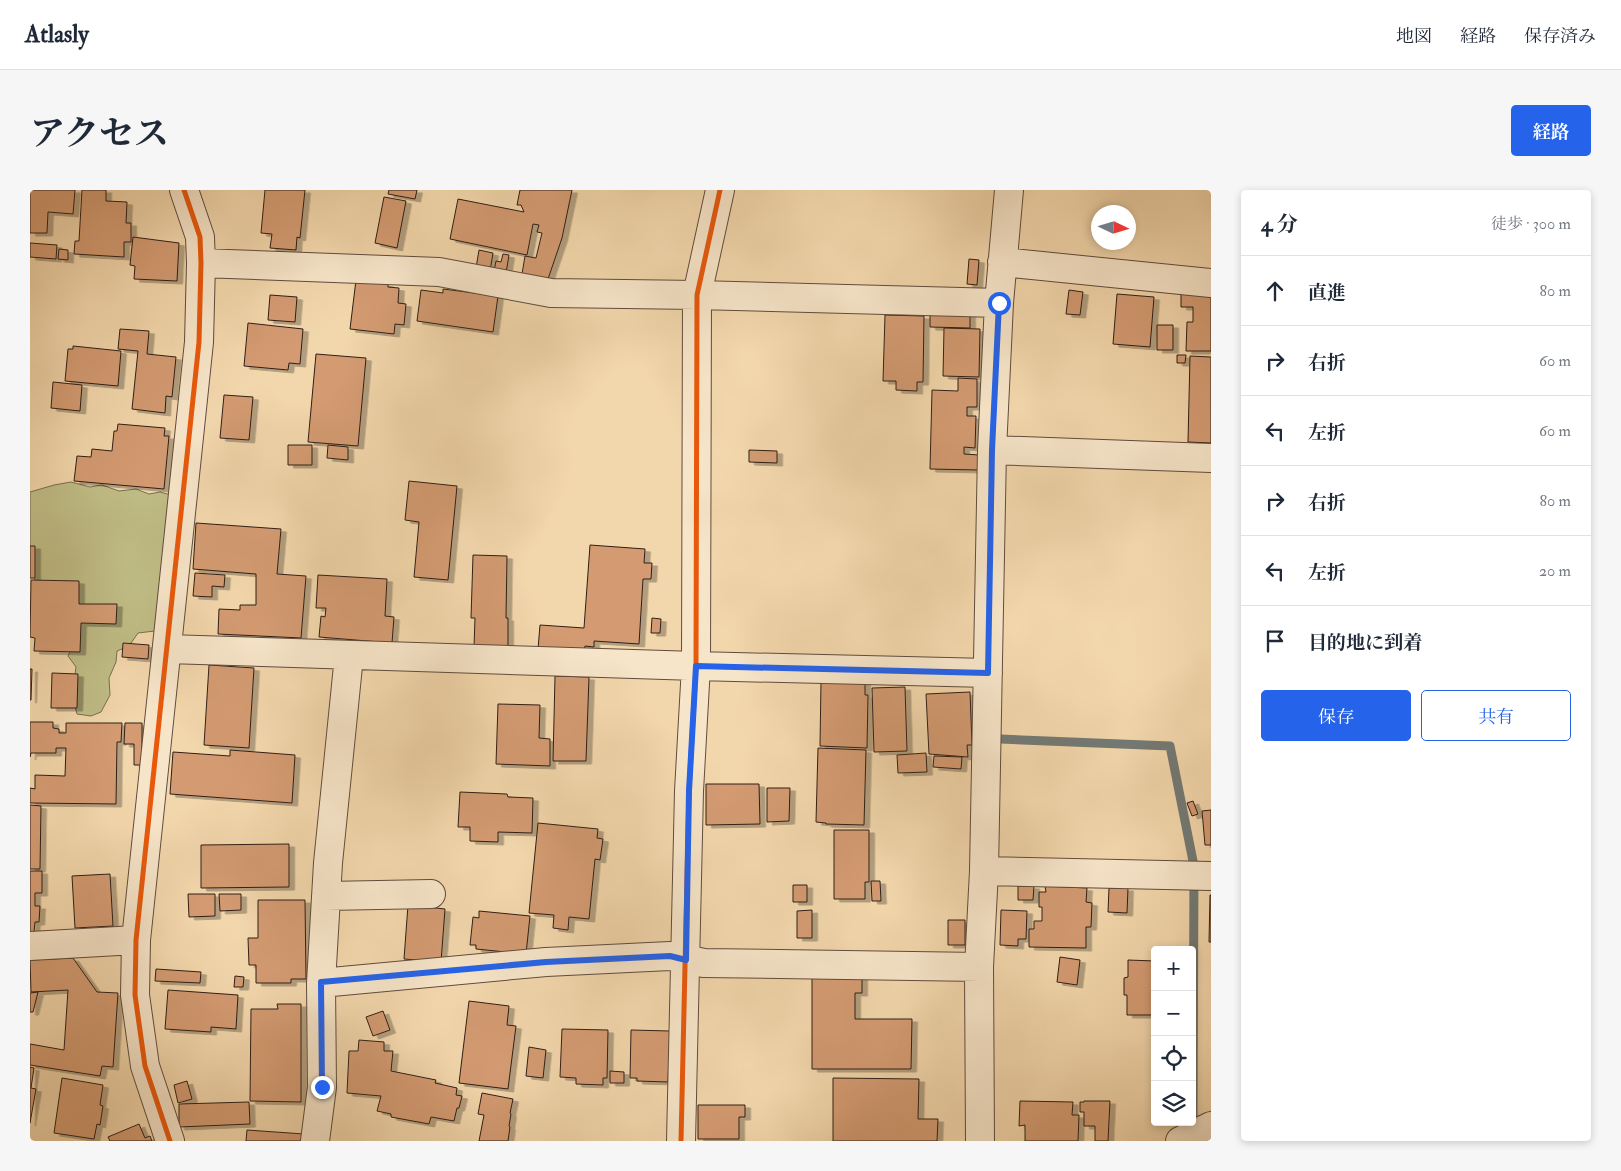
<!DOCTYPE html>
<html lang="ja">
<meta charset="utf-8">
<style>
:root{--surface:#fff;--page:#f6f6f7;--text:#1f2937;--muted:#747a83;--line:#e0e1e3;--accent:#2563eb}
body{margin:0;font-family:"IM FELL Double Pica","Noto Serif JP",serif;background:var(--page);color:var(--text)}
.controls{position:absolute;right:15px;bottom:15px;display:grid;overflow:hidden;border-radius:5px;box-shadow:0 2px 8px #0003}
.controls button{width:45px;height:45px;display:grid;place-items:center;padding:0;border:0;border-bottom:1px solid var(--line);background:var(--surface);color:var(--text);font:25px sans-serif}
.compass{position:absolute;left:1061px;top:15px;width:45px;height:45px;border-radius:50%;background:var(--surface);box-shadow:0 2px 8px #0003;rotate:94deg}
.stop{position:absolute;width:15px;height:15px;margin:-11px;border:4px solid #2563eb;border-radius:50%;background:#fff}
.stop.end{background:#2563eb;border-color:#fff;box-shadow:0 1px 5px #0008}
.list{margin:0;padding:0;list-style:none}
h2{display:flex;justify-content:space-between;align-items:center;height:65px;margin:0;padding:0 20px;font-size:21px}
h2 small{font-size:16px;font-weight:400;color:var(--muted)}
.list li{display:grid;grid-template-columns:32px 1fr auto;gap:15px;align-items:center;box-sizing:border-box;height:70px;padding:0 20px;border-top:1px solid var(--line)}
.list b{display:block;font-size:19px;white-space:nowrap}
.list em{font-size:16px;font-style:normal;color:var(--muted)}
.actions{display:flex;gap:10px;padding:15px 20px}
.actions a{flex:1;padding:11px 0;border:1px solid var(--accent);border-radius:5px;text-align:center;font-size:18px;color:var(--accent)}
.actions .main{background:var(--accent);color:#fff}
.icon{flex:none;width:28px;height:28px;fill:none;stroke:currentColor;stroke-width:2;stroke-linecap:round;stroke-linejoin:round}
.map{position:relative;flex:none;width:1181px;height:951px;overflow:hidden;border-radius:5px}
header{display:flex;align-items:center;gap:30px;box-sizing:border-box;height:70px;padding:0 25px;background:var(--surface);border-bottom:1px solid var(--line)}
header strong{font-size:24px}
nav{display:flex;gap:28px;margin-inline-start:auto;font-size:18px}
.intro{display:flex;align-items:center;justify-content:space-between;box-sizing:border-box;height:120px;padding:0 30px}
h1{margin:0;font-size:35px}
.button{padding:12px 22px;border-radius:5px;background:var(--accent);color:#fff;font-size:18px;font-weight:700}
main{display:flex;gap:30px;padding:0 30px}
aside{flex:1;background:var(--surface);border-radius:5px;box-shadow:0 2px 8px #0003}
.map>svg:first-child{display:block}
.green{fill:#c0bd86;stroke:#786e4e}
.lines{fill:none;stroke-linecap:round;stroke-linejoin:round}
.stream{stroke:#737a75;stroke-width:9}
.building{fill:#d49b72;stroke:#2f1e16;filter:url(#shadow)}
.minor-casing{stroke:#604c3c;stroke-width:30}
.minor{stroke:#f7e5c9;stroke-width:28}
.cycleway-casing{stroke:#f7e5c9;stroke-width:8}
.cycleway{stroke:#e8590c;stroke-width:5}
.route{stroke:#2563eb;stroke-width:6}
</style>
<header>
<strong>Atlasly</strong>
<nav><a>地図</a><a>経路</a><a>保存済み</a></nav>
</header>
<div class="intro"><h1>アクセス</h1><a class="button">経路</a></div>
<main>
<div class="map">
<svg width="1181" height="951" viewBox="0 0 1181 951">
<defs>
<filter id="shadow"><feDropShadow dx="5.5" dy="3" stdDeviation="0" flood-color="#0004"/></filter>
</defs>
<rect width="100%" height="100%" fill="#f3d7ac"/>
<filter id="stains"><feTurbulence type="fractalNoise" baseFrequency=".004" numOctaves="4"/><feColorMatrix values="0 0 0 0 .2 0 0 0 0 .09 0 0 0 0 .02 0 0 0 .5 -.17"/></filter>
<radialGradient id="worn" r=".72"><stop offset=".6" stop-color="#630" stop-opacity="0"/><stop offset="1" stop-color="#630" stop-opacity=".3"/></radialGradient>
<path class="green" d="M 41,292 L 60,297 L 72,295 L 89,301 L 106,299 L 119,304 L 130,302 L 145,306 L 133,440 L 108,443 L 99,456 L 87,461 L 86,472 L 79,488 L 80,505 L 71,522 L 61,526 L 47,524 L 42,505 L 46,477 L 38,466 L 45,451 L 0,382 L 0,302 L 24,295 Z"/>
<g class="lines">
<path class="stream" d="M 970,549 L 1140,556 L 1164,676 L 1163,926 L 1167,939"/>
</g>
<path class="building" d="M 0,0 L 45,0 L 43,24 L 18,22 L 17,43 L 0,43 Z
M 52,0 L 76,0 L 76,11 L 97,12 L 96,33 L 101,33 L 101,52 L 94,52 L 94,67 L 44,64 L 45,51 L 49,51 Z
M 235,0 L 275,0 L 270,48 L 267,47 L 266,60 L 240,58 L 242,44 L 231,43 Z
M 359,0 L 387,0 L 385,9 L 358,4 Z
M 490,0 L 542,0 L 532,48 L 518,89 L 492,84 L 495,66 L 506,68 L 512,43 L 507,42 L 509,35 L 503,34 L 497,65 L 420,49 L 428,9 L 494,22 L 491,15 L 487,15 Z
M 354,7 L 376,11 L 367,58 L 345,53 Z
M 103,47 L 149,53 L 147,91 L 104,89 L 105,76 L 100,75 Z
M 0,53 L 27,55 L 26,69 L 0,67 Z
M 29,59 L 38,60 L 38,70 L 28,69 Z
M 449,60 L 463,63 L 460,81 L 446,78 Z
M 473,64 L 479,65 L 476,83 L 464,81 L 466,71 L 471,72 Z
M 939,69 L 949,70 L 947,95 L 937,94 Z
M 326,90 L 358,94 L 358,97 L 369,98 L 368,113 L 376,114 L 374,135 L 365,134 L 364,144 L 320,139 Z
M 413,99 L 468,106 L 463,142 L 387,131 L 391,100 L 413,103 Z
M 1039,100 L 1053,102 L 1050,125 L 1036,124 Z
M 1151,102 L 1181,105 L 1181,161 L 1156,161 L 1157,132 L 1163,132 L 1163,117 L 1151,117 Z
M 1087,104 L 1124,107 L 1120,157 L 1083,154 Z
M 240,105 L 267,107 L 265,132 L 238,130 Z
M 900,123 L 940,124 L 940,138 L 900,137 Z
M 855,125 L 894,126 L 893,192 L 887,192 L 887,201 L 866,200 L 866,191 L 853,191 Z
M 218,133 L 273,139 L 270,174 L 259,173 L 258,180 L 214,176 Z
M 1127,135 L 1143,135 L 1143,160 L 1127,160 Z
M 914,138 L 950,139 L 949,187 L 913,186 Z
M 90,139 L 119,141 L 117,164 L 146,167 L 142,207 L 136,206 L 135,223 L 102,219 L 108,161 L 88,159 Z
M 43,156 L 91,161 L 88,196 L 35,191 L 38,159 L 43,159 Z
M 286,164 L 336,168 L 328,256 L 278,252 Z
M 1147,165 L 1156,165 L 1155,173 L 1147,173 Z
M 1160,166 L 1181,167 L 1181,253 L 1158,252 Z
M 928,188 L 947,189 L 947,217 L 937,217 L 937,226 L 946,226 L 945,258 L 934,257 L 934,264 L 949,265 L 948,280 L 900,279 L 902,200 L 928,201 Z
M 23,192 L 52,195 L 50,221 L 21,218 Z
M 194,205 L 223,207 L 219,250 L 190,248 Z
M 88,234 L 135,238 L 134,246 L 139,246 L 134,299 L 44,291 L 47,266 L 61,267 L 62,259 L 82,261 L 84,241 L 87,241 Z
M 258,255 L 282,255 L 282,275 L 258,275 Z
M 298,255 L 318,257 L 318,270 L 297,268 Z
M 719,260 L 747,261 L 747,273 L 719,272 Z
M 379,291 L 427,296 L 418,390 L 384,387 L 389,332 L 375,330 Z
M 166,333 L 251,339 L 247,384 L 276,386 L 271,448 L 188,444 L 189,419 L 210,420 L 210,415 L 226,415 L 226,384 L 163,379 Z
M 560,355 L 615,359 L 614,373 L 622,373 L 621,389 L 613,389 L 609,454 L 564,451 L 564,457 L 555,456 L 554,462 L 508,459 L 510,435 L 554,438 Z
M 0,356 L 5,356 L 5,388 L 0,388 Z
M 443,365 L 477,366 L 476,428 L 478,428 L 478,457 L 444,457 L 445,428 L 441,428 Z
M 165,383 L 195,385 L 194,397 L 182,396 L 182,407 L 163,406 Z
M 288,385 L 357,389 L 355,426 L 364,427 L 362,453 L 289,447 L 291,426 L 295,427 L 296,418 L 286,418 Z
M 1,390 L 49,391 L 49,414 L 87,414 L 86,434 L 51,433 L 50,462 L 4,461 L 5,448 L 0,447 Z
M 622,428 L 631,429 L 630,443 L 621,443 Z
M 93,453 L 119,455 L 118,469 L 92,467 Z
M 179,475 L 224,478 L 219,558 L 174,555 Z
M 0,479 L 2,479 L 1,510 L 0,510 Z
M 22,483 L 48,484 L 47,518 L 21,518 Z
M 525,486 L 559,487 L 556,571 L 523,571 Z
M 791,491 L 835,492 L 835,505 L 838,505 L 837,558 L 790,556 Z
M 875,497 L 877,561 L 844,562 L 842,498 Z
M 940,502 L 942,555 L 937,555 L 938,567 L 899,564 L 896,504 Z
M 468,514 L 510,515 L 509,548 L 520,549 L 520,576 L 466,574 Z
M 0,532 L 23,532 L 23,538 L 29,539 L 29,543 L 36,543 L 36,533 L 92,533 L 91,552 L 87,552 L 86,614 L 0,613 L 0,598 L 5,599 L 5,585 L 35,586 L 36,558 L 26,558 L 26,563 L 1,563 L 0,567 Z
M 95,533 L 112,533 L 112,575 L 104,575 L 104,554 L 94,554 Z
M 788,558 L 836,560 L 834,635 L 796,634 L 796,633 L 786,632 Z
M 200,560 L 265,565 L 262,613 L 140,604 L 143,562 L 200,566 Z
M 896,563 L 897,582 L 868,583 L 867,565 Z
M 904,566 L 932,567 L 931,579 L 903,577 Z
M 676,594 L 729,594 L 730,634 L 676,635 Z
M 737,598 L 760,598 L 759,631 L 737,632 Z
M 430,602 L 477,604 L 478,607 L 503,608 L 502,643 L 468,642 L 468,652 L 440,651 L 440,637 L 428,637 Z
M 1163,611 L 1168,624 L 1162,626 L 1157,613 Z
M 0,615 L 11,616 L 10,679 L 0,679 Z
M 1181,620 L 1181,655 L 1175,655 L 1172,621 Z
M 508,633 L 568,639 L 567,648 L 573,649 L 570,670 L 565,669 L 559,729 L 539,727 L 538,740 L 523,738 L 524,725 L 499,723 Z
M 804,640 L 839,640 L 839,692 L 835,692 L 835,709 L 804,709 Z
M 259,654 L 259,697 L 171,698 L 171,655 Z
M 0,681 L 12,681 L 12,703 L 5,703 L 5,716 L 10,716 L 9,732 L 5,732 L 4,742 L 0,742 Z
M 80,684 L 83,736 L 45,738 L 42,686 Z
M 841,691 L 850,691 L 851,711 L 842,711 Z
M 763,695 L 777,695 L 777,712 L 763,712 Z
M 988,696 L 1004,696 L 1003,710 L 988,710 Z
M 1015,696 L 1057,698 L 1056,712 L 1062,713 L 1061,737 L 1056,737 L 1056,758 L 999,757 L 999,739 L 1004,739 L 1004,731 L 1012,731 L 1012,717 L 1009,717 L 1009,702 L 1016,702 Z
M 1079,698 L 1098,698 L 1097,723 L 1078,722 Z
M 158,704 L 185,704 L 185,726 L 159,727 Z
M 189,704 L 211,704 L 211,720 L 190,721 Z
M 1180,705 L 1181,705 L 1181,752 L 1179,752 Z
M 228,710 L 275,710 L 276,789 L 261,789 L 261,793 L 226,793 L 226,775 L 219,775 L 218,748 L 228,748 Z
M 378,715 L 415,719 L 411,772 L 374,769 Z
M 782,720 L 782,748 L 767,748 L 767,721 Z
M 971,720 L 997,721 L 996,749 L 988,749 L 988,756 L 970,755 Z
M 449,721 L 500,726 L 496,764 L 446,759 L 446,755 L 440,755 L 443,727 L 449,728 Z
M 918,730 L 935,730 L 935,755 L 918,755 Z
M 1030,767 L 1050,770 L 1047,795 L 1027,792 Z
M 43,768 L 67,802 L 88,803 L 83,877 L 72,876 L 70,886 L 0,875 L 0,854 L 34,860 L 38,800 L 1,802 L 0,770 Z
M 1098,770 L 1125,771 L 1125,825 L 1097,825 L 1097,805 L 1094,805 L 1094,788 L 1098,787 Z
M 126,779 L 171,782 L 170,793 L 125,791 Z
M 782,784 L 832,785 L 832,803 L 825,803 L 825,829 L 882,829 L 881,879 L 782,879 Z
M 205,786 L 214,787 L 213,797 L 204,797 Z
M 138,800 L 208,805 L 206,839 L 181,837 L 181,842 L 135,839 Z
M 8,802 L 3,822 L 0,822 L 0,803 Z
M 439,811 L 479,816 L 477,835 L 486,836 L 478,899 L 429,893 Z
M 247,814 L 271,814 L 271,912 L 220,911 L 221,819 L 248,819 Z
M 353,821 L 360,840 L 343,846 L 336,827 Z
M 532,839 L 578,840 L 577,888 L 573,888 L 573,895 L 546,894 L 546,888 L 530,887 Z
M 601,840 L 640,841 L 638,892 L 607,891 L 607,888 L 600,888 Z
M 329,850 L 354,852 L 354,861 L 363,861 L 361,881 L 406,890 L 405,893 L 427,898 L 426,905 L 432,906 L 429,918 L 427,918 L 424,931 L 401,927 L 399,934 L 361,927 L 361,924 L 347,921 L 351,906 L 317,903 L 319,861 L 328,861 Z
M 499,857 L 516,860 L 513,888 L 496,886 Z
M 0,877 L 4,878 L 1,898 L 6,899 L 0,933 Z
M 580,881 L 594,882 L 594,893 L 580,893 Z
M 32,888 L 73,895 L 70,915 L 73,916 L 70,935 L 67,934 L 64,949 L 24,943 Z
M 803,888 L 889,889 L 888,929 L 908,929 L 907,951 L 803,951 Z
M 157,891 L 162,909 L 148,913 L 144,895 Z
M 452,903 L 483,909 L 480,923 L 481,924 L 479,936 L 480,937 L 478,951 L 449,951 L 454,925 L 448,924 Z
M 990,911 L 1043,912 L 1042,925 L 1049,925 L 1048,951 L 995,951 L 995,935 L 989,936 Z
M 1054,911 L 1080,911 L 1078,951 L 1065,951 L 1065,936 L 1054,936 L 1054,922 L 1050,922 L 1050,912 L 1054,912 Z
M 219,912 L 220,934 L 149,937 L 149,914 Z
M 668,915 L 715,915 L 715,927 L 709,927 L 709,949 L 668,949 Z
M 109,934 L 115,948 L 120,946 L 122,951 L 80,951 L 78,947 Z
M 217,940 L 274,944 L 270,951 L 216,951 Z"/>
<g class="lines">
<defs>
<path id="minor" d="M 972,72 L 1181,93
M 171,73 L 409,82 L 521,103 L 667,105 L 969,113
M 962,260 L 1181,268
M 137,459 L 666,476 L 958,483
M 954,681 L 1181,686
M 296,706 L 401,704
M 0,756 L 106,750
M 291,793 L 516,772 L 640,766 L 674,773 L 949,777
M 140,951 L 115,876 L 105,805 L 106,750 L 169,152 L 171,73 L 170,47 L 154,0
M 285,951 L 292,897 L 291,793 L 298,673 L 319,466
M 651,951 L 659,601 L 666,476 L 667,105 L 690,0
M 950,951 L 949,777 L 954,681 L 962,260 L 969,113 L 979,0
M 1150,951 L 1181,936"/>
</defs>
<use href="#minor" class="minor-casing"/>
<use href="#minor" class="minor"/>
<defs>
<path id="cycleway" d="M 140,951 L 115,876 L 105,805 L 106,750 L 169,152 L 171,73 L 170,47 L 154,0
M 651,951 L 659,601 L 666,476 L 667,105 L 690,0"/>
</defs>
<use href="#cycleway" class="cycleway-casing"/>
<use href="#cycleway" class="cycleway"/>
</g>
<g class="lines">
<path class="route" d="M 292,897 L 291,792 L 516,772 L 640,766 L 656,770 L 659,601 L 666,476 L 958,483 L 962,260 L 969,113"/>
</g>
<rect width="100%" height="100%" filter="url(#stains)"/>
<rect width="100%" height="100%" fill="url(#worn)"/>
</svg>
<div class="controls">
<button>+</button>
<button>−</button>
<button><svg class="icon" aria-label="locate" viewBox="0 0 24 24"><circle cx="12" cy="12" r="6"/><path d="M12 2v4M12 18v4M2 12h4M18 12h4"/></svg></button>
<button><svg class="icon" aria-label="layers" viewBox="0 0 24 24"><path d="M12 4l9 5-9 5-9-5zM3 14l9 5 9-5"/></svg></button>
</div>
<svg class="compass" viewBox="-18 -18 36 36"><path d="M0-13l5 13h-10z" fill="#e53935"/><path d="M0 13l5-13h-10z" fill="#747a83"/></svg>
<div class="stop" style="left:969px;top:113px"></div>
<div class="stop end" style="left:292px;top:897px"></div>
</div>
<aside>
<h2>4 分<small>徒歩 · 300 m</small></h2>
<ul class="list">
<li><svg class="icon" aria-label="ahead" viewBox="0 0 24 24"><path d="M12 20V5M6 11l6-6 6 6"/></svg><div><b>直進</b></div><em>80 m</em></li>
<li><svg class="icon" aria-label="right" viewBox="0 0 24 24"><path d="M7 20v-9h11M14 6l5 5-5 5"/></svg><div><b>右折</b></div><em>60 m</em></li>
<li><svg class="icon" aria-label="left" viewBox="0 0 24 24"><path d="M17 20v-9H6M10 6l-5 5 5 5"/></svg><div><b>左折</b></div><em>60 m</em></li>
<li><svg class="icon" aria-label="right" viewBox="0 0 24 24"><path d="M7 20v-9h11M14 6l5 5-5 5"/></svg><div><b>右折</b></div><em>80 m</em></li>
<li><svg class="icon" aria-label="left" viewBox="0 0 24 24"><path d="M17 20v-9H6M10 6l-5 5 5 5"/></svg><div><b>左折</b></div><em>20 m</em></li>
<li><svg class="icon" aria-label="arrive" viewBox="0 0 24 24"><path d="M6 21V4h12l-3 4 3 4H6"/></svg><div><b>目的地に到着</b></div></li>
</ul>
<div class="actions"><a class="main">保存</a><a>共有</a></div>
</aside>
</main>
